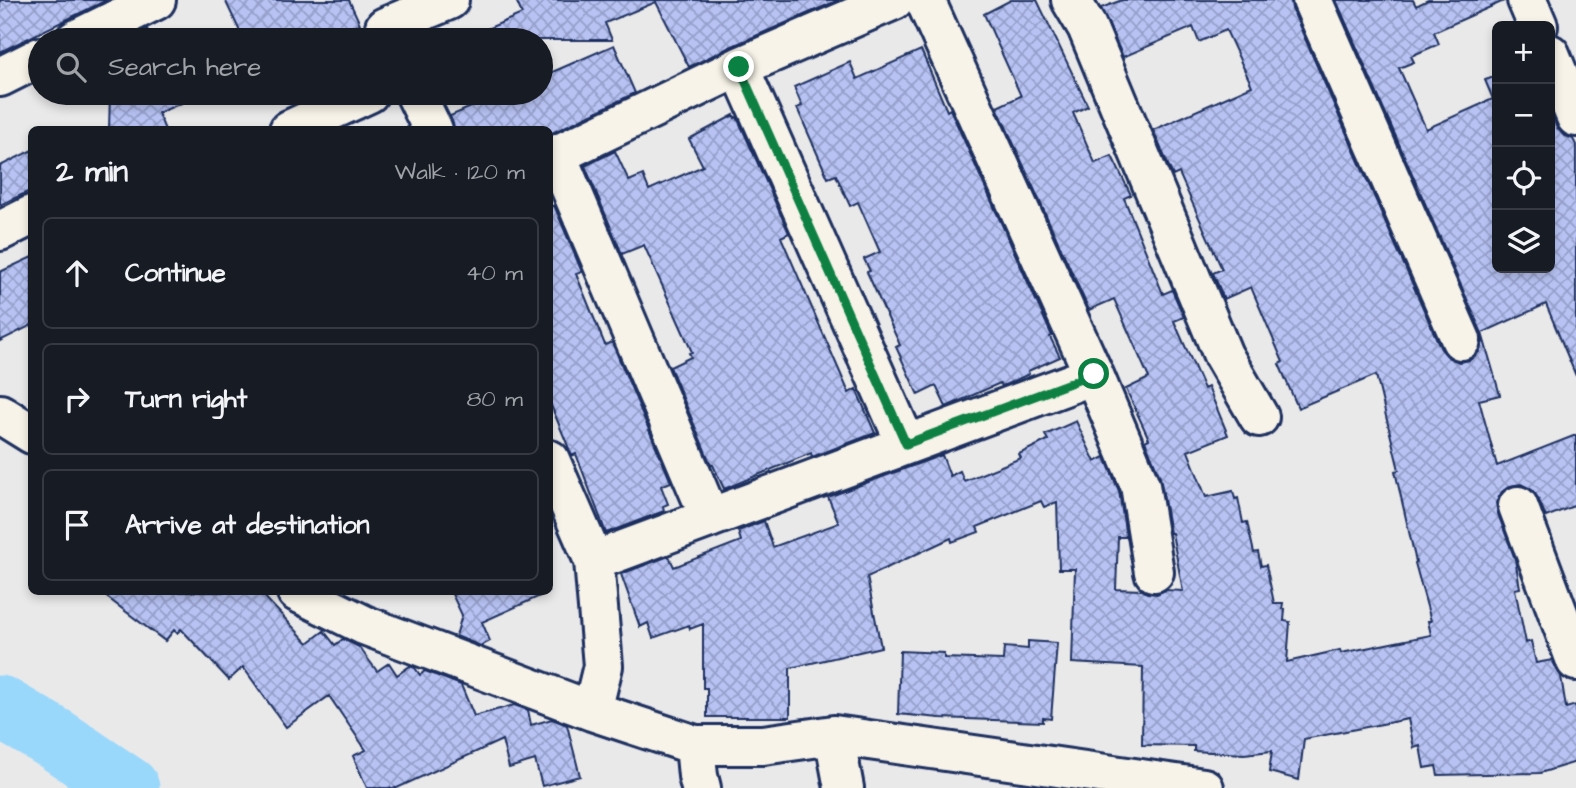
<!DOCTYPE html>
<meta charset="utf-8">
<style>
:root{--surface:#171b24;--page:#20242c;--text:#f1f3f6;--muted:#9ea1a6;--line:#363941}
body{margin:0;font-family:"Architects Daughter",sans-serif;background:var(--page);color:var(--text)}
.controls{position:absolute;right:21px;top:21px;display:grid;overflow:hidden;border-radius:10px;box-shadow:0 4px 10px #0003}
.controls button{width:63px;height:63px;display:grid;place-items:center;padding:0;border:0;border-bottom:2px solid var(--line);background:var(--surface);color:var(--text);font:35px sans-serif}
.stop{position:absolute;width:21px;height:21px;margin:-16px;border:5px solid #0b8043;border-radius:50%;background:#fff}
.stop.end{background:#0b8043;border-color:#fff;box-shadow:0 2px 7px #0008}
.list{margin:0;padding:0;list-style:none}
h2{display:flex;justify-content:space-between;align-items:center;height:91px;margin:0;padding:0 28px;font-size:30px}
h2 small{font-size:23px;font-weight:400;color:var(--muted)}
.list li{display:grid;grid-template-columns:46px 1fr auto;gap:21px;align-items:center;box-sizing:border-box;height:112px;margin:0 14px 14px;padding:0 14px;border:2px solid var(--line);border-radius:10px}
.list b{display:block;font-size:26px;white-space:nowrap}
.list em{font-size:23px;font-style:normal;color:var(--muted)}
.icon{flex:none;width:38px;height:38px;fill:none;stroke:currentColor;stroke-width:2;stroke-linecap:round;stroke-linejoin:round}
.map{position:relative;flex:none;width:1576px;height:788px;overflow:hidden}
.search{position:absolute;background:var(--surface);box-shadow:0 4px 10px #0003;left:28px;top:28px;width:525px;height:77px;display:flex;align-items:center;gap:18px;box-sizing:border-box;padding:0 24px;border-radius:38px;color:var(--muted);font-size:26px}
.panel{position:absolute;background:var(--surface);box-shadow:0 4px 10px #0003;left:28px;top:126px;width:525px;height:469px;border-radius:10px}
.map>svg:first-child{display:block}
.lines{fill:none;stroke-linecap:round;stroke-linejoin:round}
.river{stroke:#99d8fb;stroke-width:63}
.building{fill:url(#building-cross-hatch);stroke:#1b2f5e;stroke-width:2}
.minor-casing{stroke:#1b2f5e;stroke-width:44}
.minor{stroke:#f7f3e8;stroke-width:38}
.route{stroke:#0b8043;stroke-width:9}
</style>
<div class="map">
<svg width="1576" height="788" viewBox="0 0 1576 788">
<defs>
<pattern id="building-cross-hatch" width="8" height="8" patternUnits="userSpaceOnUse" patternTransform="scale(1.75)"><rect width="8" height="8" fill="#b8c3f4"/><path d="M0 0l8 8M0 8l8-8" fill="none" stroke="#959fc9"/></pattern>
</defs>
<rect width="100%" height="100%" fill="#eae9ea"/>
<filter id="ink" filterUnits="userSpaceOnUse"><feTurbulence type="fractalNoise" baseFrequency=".0143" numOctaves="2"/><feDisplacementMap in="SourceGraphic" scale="14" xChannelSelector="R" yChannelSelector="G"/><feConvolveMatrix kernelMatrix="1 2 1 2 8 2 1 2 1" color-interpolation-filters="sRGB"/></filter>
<g filter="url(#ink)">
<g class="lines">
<path class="river" d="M 0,707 L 57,740 L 128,788"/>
</g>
<path class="building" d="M 0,0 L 107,0 L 0,52 Z
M 225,0 L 349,0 L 360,24 L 322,40 L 244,40 Z
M 516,0 L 839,0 L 730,47 L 689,67 L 656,2 L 605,23 L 612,40 L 461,40 L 522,14 Z
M 1011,0 L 1037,0 L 1088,106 L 1073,113 L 1095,163 L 1112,156 L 1131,195 L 1124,198 L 1163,294 L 1172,290 L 1184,317 L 1174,321 L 1204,389 L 1208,387 L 1228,435 L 1188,451 L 1206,497 L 1233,491 L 1235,499 L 1238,498 L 1243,523 L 1247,522 L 1254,553 L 1258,552 L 1261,566 L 1266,565 L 1274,603 L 1283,603 L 1282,609 L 1285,609 L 1284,621 L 1290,622 L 1287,662 L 1340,650 L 1341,653 L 1431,635 L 1428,621 L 1431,621 L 1415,563 L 1416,562 L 1395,471 L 1399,470 L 1376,375 L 1298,408 L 1279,364 L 1283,362 L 1251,287 L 1224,299 L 1213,273 L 1222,269 L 1179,173 L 1173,176 L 1153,130 L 1252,86 L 1226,30 L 1199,42 L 1193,27 L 1123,57 L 1101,8 L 1122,0 L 1291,0 L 1292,9 L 1441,349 L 1449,358 L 1459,362 L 1470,360 L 1479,352 L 1483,342 L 1481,331 L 1336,0 L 1413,0 L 1416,6 L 1428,0 L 1506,0 L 1434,32 L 1439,44 L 1411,56 L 1414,62 L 1399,68 L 1426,129 L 1493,99 L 1485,80 L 1497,76 L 1497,268 L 1550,268 L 1550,111 L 1556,126 L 1563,135 L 1573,139 L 1576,145 L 1576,376 L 1546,304 L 1482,333 L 1500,395 L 1479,400 L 1497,466 L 1576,435 L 1576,505 L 1546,517 L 1538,498 L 1532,490 L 1521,484 L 1510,486 L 1502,492 L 1496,503 L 1498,514 L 1515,559 L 1520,588 L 1515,589 L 1526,643 L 1531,641 L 1536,663 L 1552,660 L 1561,676 L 1566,708 L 1576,705 L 1576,762 L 1540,773 L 1438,775 L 1436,766 L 1424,768 L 1420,746 L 1414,748 L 1408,719 L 1304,739 L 1299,780 L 1269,772 L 1272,751 L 1244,754 L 1194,751 L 1194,746 L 1142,745 L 1143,667 L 1072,663 L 1075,569 L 1059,569 L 1057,502 L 1044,507 L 1041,501 L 977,527 L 979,532 L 952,542 L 951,538 L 867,577 L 881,647 L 790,668 L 790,717 L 707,717 L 707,688 L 703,688 L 703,624 L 690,629 L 689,625 L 653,638 L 648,623 L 640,627 L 621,574 L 669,556 L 674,567 L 741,541 L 738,531 L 764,521 L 773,547 L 839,523 L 828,497 L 942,455 L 950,476 L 960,471 L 964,481 L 1021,458 L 1019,454 L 1048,440 L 1045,435 L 1076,421 L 1095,462 L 1105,457 L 1119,491 L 1126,537 L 1118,537 L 1116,589 L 1142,590 L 1147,593 L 1157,594 L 1165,590 L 1183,591 L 1172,533 L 1170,533 L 1160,477 L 1145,441 L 1149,439 L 1126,389 L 1149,378 L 1114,299 L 1089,310 L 997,107 L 1021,96 L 984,14 Z
M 147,29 L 152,40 L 124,40 Z
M 614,45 L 635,93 L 550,134 L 550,130 L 455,130 L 450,116 L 504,93 L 541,93 L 541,77 Z
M 921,50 L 947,111 L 950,109 L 1052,336 L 1050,337 L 1060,357 L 1028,371 L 1029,374 L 1007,384 L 1002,386 L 1000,383 L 946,407 L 936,386 L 918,395 L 896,347 L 900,345 L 867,272 L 870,271 L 864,259 L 880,252 L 858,202 L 850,206 L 836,175 L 828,178 L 797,108 L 802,106 L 794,87 L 850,62 L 857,79 Z
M 110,93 L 205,93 L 158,113 L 165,130 L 109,130 Z
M 734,115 L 735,118 L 737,117 L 789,233 L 781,237 L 849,393 L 856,389 L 875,433 L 812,457 L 811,453 L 724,489 L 713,465 L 711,465 L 670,367 L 691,357 L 689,353 L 692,352 L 644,245 L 622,254 L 585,166 L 615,151 L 629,181 L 643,175 L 649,190 L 703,166 L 689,139 Z
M 32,150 L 32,190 L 0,205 L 0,166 Z
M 554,205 L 582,272 L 576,274 L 605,345 L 612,342 L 671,482 L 661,486 L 668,504 L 663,506 L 664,511 L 606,533 L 576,454 L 572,456 L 550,403 L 550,207 Z
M 32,257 L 32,325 L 0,341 L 0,272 Z
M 100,592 L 260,592 L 308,643 L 324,631 L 335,645 L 343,639 L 359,647 L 377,671 L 389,663 L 397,675 L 410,666 L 415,668 L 420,675 L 425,671 L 461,685 L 474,716 L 514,705 L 528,710 L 531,725 L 552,719 L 567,725 L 580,776 L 542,786 L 535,760 L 509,768 L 502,740 L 397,788 L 367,788 L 353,756 L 366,750 L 329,696 L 286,727 L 243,667 L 229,680 L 181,629 L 177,633 L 174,630 L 165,641 Z
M 451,592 L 549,592 L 482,622 L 490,641 L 481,646 L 456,636 L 462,615 Z
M 1028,641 L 1057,643 L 1051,719 L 1043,718 L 1043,722 L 940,718 L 898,714 L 900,651 L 944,653 L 944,658 L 1003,660 L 1004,647 L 1028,649 Z"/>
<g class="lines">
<defs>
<path id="minor" d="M 925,0 L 1094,375
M 1071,0 L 1087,27 L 1223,355 L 1259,417
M 1312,0 L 1461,340
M 1527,0 L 1538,26
M 385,27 L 449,0
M 75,40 L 156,0
M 1550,54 L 1576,117
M 739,67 L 906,444
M 0,77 L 40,57
M 415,93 L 433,130
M 289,130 L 369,93
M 557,156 L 710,518
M 550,158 L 739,67 L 894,0
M 0,231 L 32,215
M 0,414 L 32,434
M 550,460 L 594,561 L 603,666 L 592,711
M 1518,506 L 1576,661
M 594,561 L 1094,375 L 1140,485 L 1154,572
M 297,592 L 364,625 L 592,711 L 695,745 L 763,745 L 834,735 L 1204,788
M 834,735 L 844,788
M 695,745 L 698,776 L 701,788"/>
</defs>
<use href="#minor" class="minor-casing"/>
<use href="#minor" class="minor"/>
</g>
</g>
<g class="lines" filter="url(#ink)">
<path class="route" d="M 739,67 L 906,444 L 1094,374"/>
</g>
</svg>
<div class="controls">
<button>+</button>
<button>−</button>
<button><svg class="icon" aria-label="locate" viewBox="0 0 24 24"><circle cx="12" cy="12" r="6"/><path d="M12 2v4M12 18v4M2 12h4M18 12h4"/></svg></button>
<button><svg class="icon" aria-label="layers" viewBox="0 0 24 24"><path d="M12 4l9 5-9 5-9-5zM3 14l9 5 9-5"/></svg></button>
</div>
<div class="stop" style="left:1094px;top:374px"></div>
<div class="stop end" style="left:739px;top:67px"></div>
<div class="search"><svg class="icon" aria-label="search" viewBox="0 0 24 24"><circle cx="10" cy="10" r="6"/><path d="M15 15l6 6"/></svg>Search here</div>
<section class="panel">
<h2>2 min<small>Walk · 120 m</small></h2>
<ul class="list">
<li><svg class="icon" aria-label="ahead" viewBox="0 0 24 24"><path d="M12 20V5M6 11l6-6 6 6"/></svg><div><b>Continue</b></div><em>40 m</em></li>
<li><svg class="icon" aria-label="right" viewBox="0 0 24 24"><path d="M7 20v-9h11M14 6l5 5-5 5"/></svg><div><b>Turn right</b></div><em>80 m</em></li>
<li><svg class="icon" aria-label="arrive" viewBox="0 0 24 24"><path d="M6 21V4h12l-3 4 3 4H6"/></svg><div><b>Arrive at destination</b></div></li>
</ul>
</section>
</div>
